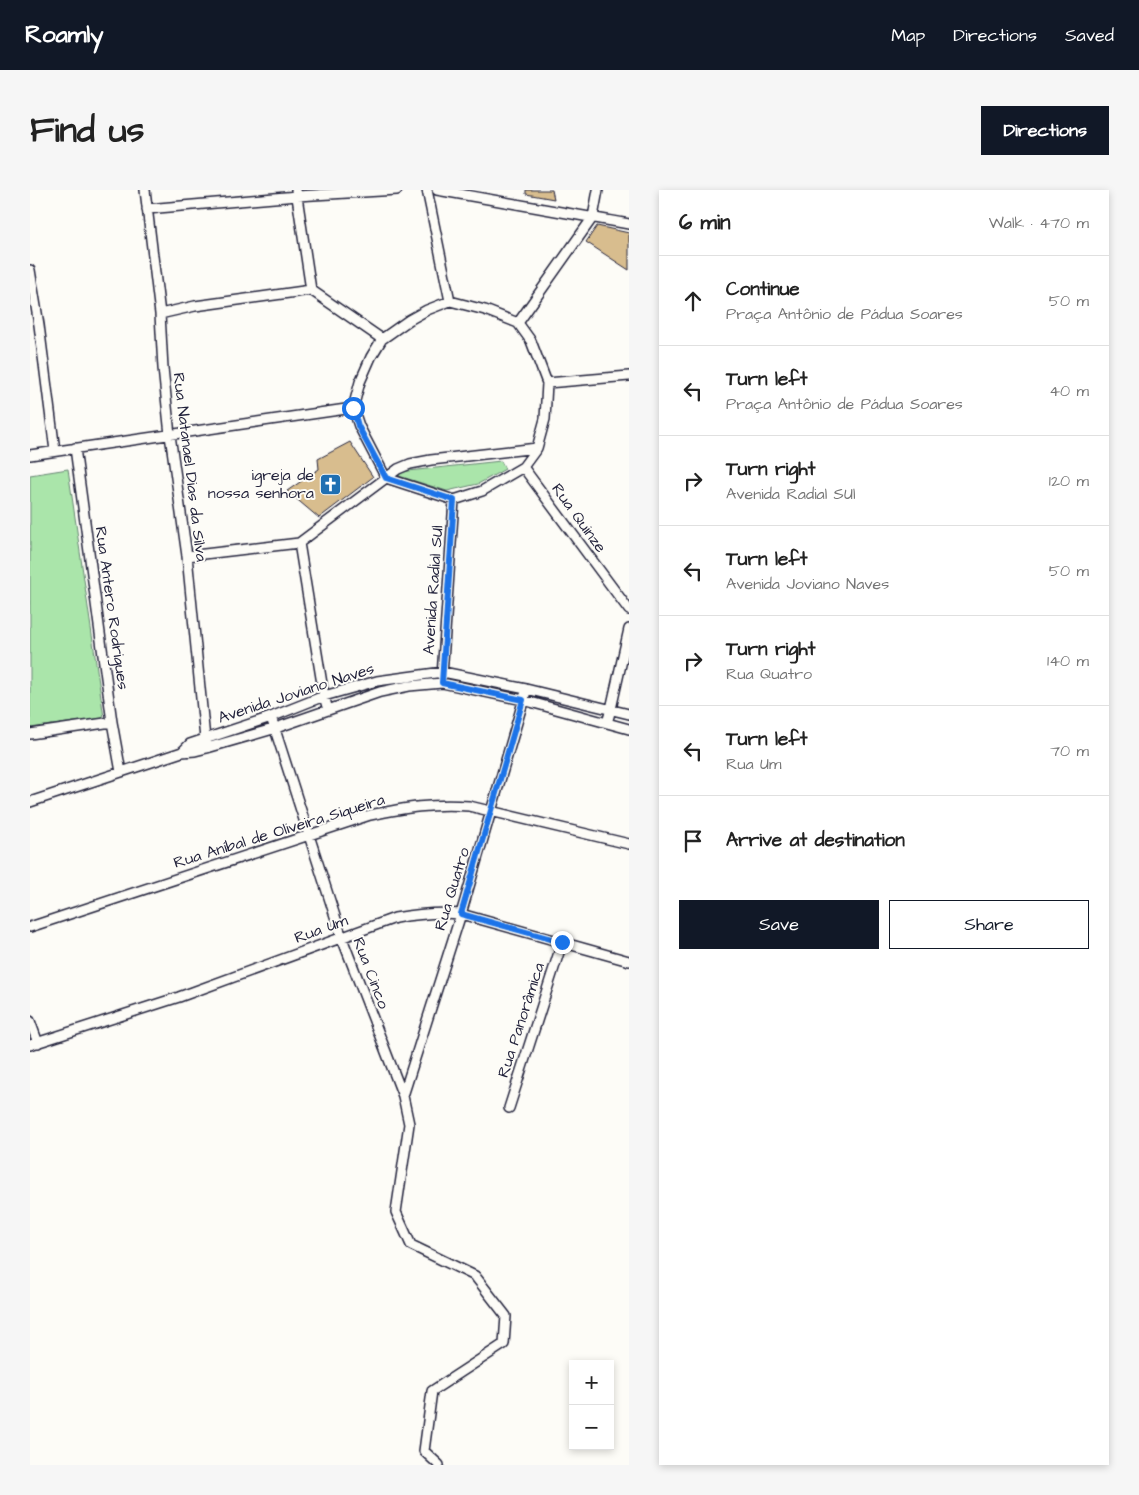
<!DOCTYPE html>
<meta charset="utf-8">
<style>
:root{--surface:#fff;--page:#f6f6f6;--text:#222;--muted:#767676;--line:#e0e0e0;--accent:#111827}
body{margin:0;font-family:"Architects Daughter",sans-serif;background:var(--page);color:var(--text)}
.controls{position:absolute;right:15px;bottom:15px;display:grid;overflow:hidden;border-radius:0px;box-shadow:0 2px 8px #0003}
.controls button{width:45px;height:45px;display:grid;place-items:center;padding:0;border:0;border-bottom:1px solid var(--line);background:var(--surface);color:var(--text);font:25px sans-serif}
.stop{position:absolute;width:15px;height:15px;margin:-11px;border:4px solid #1a73e8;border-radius:50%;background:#fff}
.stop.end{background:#1a73e8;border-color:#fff;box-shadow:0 1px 5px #0008}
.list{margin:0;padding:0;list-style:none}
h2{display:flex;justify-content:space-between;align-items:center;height:65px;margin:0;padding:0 20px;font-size:21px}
h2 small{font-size:16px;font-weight:400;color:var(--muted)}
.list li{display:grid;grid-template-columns:32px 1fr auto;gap:15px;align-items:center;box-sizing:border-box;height:90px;padding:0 20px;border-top:1px solid var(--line)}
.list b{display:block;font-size:19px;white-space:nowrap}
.list p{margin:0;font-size:16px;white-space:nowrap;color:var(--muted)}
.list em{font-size:16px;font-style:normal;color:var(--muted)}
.actions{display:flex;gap:10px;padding:15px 20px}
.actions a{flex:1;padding:11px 0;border:1px solid var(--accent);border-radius:0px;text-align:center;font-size:18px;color:var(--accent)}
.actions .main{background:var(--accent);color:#fff}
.icon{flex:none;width:28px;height:28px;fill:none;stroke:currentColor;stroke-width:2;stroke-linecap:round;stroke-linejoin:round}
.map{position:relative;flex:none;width:599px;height:1275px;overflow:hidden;border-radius:0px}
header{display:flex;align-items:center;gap:30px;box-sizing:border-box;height:70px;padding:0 25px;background:var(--accent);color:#fff}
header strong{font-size:24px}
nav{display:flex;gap:28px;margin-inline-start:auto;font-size:18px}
.intro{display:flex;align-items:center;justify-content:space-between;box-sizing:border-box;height:120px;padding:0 30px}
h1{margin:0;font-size:35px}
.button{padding:12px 22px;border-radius:0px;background:var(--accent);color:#fff;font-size:18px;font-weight:700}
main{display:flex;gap:30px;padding:0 30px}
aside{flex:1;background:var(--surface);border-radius:0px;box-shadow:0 2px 8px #0003}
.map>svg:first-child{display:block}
.green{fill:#aae5aa;stroke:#668472}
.building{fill:#d8bd8e;stroke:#22223b}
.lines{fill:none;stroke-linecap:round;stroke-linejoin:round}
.minor-casing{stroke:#22223b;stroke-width:12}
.minor{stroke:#fdfcf7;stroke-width:9}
.route{stroke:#1a73e8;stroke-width:6}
.labels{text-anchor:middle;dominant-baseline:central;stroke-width:4;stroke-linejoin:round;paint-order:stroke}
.street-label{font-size:16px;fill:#22223b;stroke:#fdfcf7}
.poi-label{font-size:16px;fill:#22223b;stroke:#fdfcf7;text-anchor:end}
</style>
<header>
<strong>Roamly</strong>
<nav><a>Map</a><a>Directions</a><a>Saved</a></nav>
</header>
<div class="intro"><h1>Find us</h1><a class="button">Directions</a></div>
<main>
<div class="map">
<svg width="599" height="1275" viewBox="0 0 599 1275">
<rect width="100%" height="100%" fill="#fdfcf7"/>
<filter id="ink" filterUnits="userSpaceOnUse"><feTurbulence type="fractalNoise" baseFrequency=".02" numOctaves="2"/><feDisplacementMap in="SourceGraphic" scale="10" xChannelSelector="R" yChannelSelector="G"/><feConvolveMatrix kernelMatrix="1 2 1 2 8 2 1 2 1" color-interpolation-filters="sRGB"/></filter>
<g filter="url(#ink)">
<path class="green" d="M 471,271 L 475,279 L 448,294 L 417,301 L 369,286 L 369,282 Z
M 38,279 L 74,528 L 0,538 L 0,285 Z"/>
<path class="building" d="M 496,0 L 522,0 L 524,9 L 496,4 Z
M 567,36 L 599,43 L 599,80 L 556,52 Z
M 320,252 L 343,287 L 289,328 L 257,301 L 289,279 L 288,269 Z"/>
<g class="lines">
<defs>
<path id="minor" d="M 115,0 L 130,124 L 133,178 L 140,245 L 157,366 L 175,549 L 177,558
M 266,0 L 281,100
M 397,0 L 420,111
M 407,0 L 599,34
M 117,19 L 267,6 L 367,0
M 0,80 L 9,135 L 25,261
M 281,100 L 352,149
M 420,111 L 455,120 L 488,133 L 501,151 L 517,193 L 515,229 L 507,258 L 401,270 L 380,274 L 368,279 L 356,288 L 329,236 L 323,218 L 330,192 L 341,167 L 352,149 L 379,130 L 397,120 Z
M 130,124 L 165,116 L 281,100
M 488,133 L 563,27 L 568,0
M 517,193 L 599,186
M 45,258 L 82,532 L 91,582
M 0,265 L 323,218
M 493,277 L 599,420
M 269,353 L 294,506 L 298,520
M 157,366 L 269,353 L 356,288 L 424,310 L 452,301 L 493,277 L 507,258
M 412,486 L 424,310
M 241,527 L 312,748 L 373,906 L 379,934 L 366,1022 L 381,1055 L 445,1086 L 476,1126 L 474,1154 L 402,1201 L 394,1261 L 409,1275
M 577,533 L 581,519 L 599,439
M 0,544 L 82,532
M 152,562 L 160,554 L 241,527 L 294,506 L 347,491 L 413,482 L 496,499 L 599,524
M 0,612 L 152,562 L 165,561 L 177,558 L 243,539 L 350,502 L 379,496 L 412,493 L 493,510 L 599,539
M 0,737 L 340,625 C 375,618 403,613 439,616 L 599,654
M 0,831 L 8,853
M 0,855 L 149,807 L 365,728 C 387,724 408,722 431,724 L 599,771
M 373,906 L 431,724 L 495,505
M 479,918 L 532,753"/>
</defs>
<use href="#minor" class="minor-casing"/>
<use href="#minor" class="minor"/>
</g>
</g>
<g class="lines" filter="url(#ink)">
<path class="route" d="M 323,218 L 328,236 L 356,288 L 424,310 L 412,493 L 493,510 L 431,724 L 532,752"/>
</g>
<defs>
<symbol id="church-square" viewBox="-11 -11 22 22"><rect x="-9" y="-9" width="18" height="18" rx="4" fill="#1f6fb2" stroke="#fdfcf7"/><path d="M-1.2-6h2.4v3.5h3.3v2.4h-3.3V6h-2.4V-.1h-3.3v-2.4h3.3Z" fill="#fff"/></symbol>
</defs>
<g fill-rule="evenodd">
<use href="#church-square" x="288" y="282" width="25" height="25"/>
</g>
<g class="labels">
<g class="street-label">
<text transform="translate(160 277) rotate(83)">Rua Natanael Dias da Silva</text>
<text transform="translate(549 328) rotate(54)">Rua Quinze</text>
<text transform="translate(403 400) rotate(-86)">Avenida Radial SUl</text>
<text transform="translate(82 418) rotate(82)">Rua Antero Rodrigues</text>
<text transform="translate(266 503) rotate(-18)">Avenida Joviano Naves</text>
<text transform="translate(249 641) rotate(-17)">Rua Aníbal de Oliveira Siqueira</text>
<text transform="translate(422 699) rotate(-73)">Rua Quatro</text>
<text transform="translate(291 739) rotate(-20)">Rua Um</text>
<text transform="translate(341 783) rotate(69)">Rua Cinco</text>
<text transform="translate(491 830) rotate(-72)">Rua Panorâmica</text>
</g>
<g class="poi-label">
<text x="284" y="285">igreja de<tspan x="284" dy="18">nossa senhora</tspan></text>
</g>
</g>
</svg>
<div class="controls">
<button>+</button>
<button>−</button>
</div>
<div class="stop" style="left:323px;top:218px"></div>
<div class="stop end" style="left:532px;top:752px"></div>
</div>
<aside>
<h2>6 min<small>Walk · 470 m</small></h2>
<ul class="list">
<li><svg class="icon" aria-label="ahead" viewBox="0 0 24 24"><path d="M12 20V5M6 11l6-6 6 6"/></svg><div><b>Continue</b><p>Praça Antônio de Pádua Soares</p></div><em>50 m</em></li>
<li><svg class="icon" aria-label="left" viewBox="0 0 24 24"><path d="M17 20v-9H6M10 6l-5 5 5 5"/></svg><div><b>Turn left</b><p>Praça Antônio de Pádua Soares</p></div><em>40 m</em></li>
<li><svg class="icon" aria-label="right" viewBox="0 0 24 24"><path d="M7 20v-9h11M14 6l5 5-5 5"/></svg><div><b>Turn right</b><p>Avenida Radial SUl</p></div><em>120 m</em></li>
<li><svg class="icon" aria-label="left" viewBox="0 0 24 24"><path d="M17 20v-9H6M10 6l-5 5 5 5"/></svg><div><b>Turn left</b><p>Avenida Joviano Naves</p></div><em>50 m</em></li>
<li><svg class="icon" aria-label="right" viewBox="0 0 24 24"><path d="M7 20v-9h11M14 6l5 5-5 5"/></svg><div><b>Turn right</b><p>Rua Quatro</p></div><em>140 m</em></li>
<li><svg class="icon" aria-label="left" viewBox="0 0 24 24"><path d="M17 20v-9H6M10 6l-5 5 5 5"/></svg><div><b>Turn left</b><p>Rua Um</p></div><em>70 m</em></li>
<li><svg class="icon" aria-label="arrive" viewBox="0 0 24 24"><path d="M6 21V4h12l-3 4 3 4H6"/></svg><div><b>Arrive at destination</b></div></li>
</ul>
<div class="actions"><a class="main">Save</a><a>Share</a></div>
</aside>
</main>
